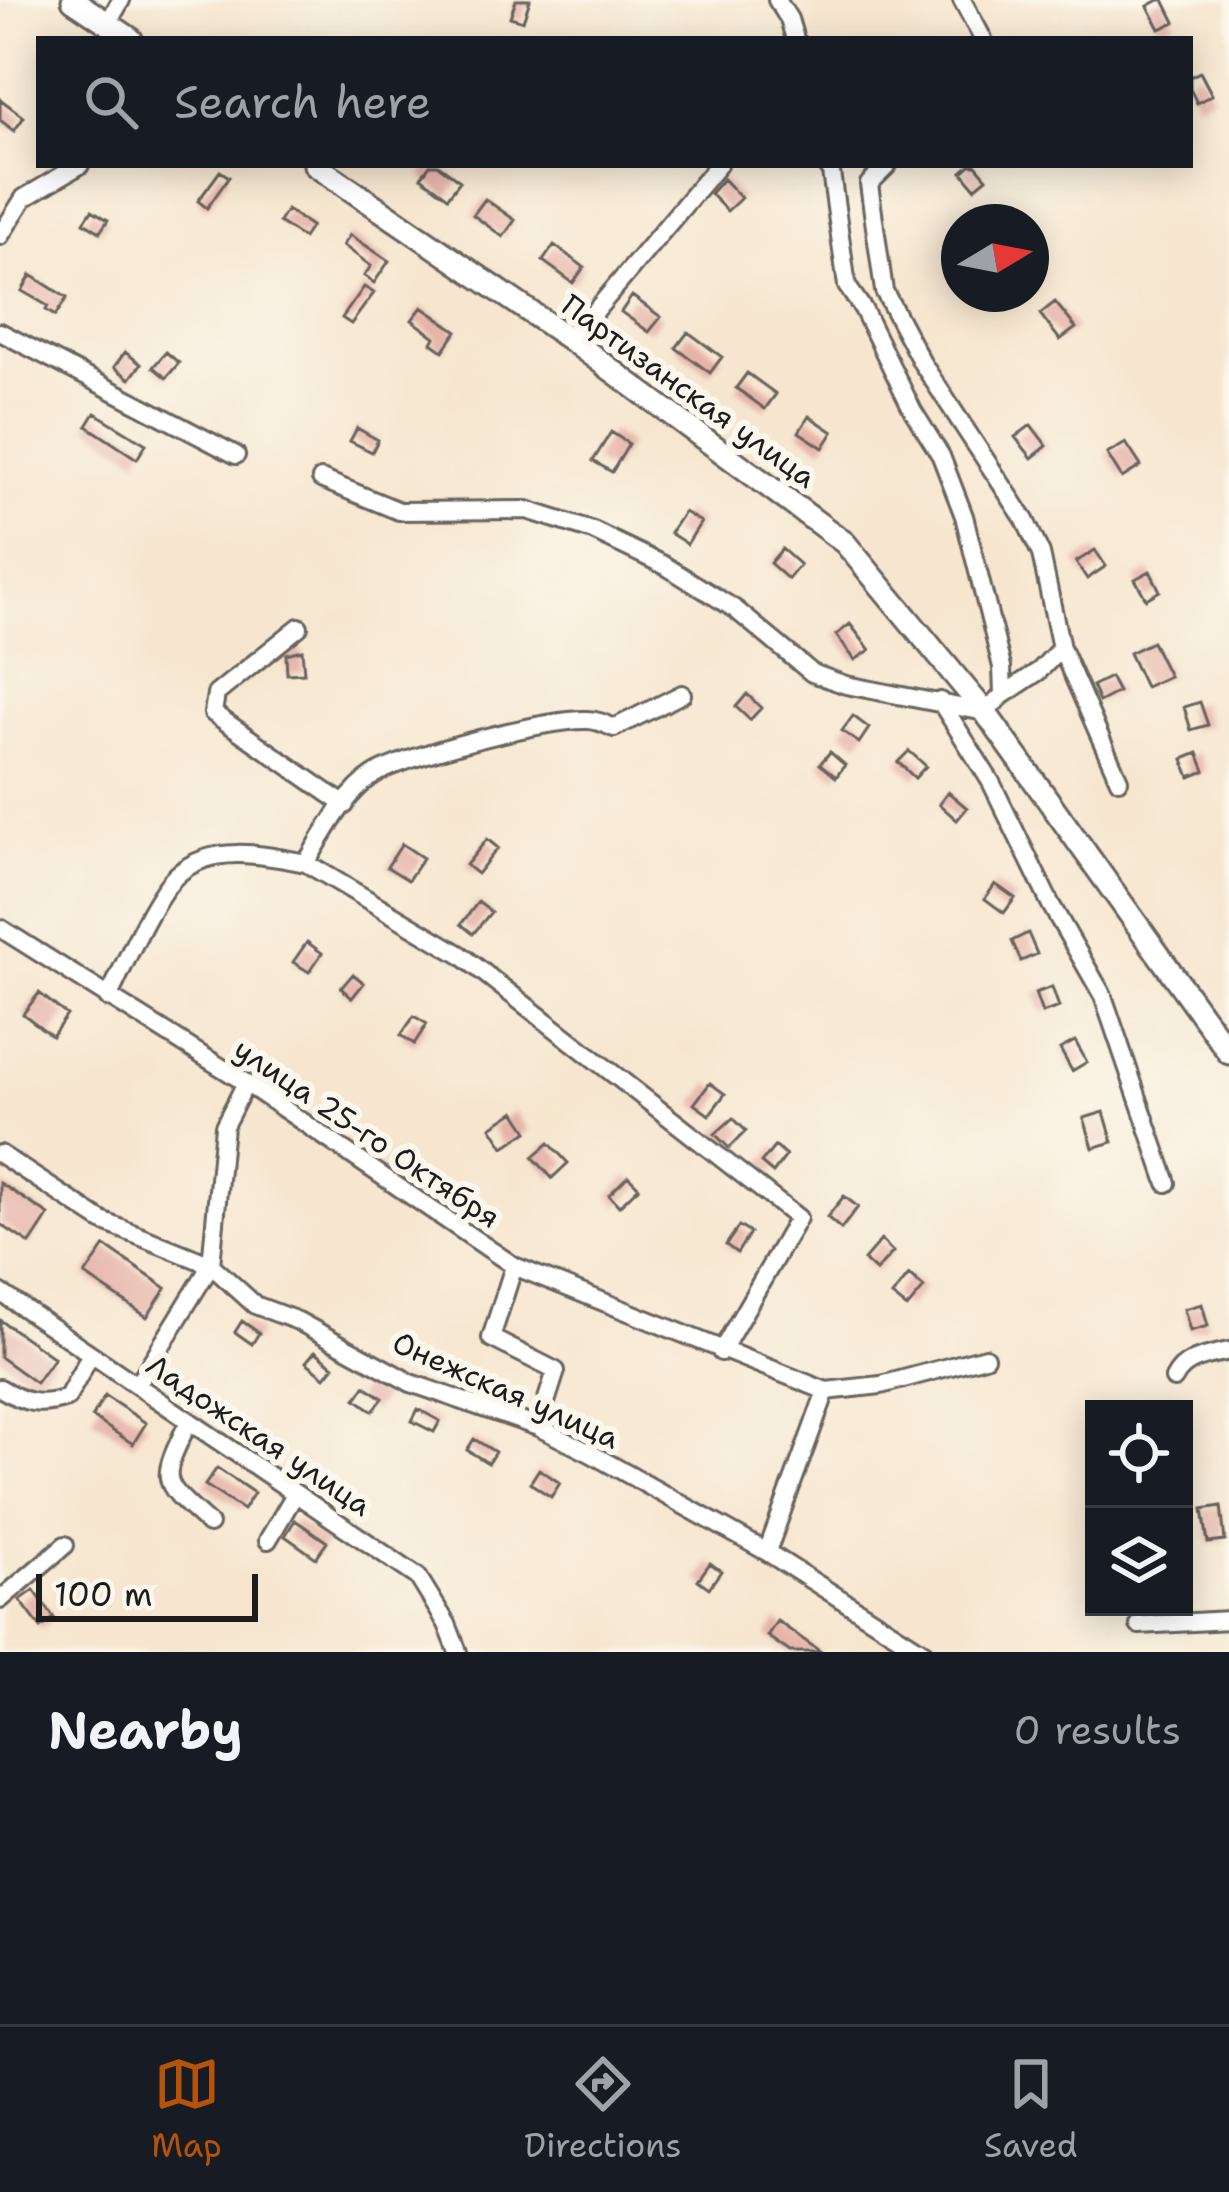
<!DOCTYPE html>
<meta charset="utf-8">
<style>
:root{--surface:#171b24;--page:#20242c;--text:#f1f3f6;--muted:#9ea1a6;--line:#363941;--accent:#b45309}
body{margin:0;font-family:"Shantell Sans",sans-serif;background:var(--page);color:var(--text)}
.controls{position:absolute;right:36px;bottom:36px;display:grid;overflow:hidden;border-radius:0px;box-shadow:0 6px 30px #0003}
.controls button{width:108px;height:108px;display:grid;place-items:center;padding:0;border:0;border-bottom:3px solid var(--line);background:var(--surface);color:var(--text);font:60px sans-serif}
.compass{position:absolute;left:941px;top:204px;width:108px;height:108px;border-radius:50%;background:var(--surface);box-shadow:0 6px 30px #0003;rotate:80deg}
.scale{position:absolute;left:36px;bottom:30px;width:222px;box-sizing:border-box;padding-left:12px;border:6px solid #1c1c1c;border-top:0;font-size:33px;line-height:42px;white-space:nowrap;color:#1c1c1c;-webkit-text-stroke:9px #fbf7ec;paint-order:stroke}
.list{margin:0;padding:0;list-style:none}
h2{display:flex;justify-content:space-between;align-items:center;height:156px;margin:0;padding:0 48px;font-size:51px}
h2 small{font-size:39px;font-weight:400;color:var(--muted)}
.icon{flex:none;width:66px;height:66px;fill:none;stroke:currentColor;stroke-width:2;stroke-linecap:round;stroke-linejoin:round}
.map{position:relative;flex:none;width:1229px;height:1652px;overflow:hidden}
.search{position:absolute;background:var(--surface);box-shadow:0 6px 30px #0003;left:36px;right:36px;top:36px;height:132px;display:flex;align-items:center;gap:30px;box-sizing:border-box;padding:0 42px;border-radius:0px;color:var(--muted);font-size:45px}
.sheet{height:372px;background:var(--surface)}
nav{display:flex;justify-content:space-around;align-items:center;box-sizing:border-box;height:168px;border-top:3px solid var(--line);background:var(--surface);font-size:33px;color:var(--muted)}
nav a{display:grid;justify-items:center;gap:6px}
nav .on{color:var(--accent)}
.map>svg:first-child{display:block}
.building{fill:#e6b3a9}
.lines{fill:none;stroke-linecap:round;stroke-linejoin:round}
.minor-casing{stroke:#68635b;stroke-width:22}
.major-casing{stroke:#68635b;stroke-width:27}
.minor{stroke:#fff;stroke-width:16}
.major{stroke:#fff;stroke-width:21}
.labels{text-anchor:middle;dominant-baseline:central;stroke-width:12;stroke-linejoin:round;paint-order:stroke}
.street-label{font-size:30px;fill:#1c1c1c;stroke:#fbf7ec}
</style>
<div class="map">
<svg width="1229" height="1652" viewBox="0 0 1229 1652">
<rect width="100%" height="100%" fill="#fbf7ec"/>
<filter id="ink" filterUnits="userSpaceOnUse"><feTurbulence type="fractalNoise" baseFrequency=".00833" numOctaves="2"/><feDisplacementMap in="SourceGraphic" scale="24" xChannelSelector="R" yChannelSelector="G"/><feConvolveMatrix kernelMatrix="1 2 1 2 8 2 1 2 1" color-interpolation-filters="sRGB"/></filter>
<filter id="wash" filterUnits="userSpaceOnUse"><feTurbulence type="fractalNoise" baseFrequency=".004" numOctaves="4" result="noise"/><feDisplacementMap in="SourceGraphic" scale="48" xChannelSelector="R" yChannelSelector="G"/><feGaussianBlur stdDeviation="2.7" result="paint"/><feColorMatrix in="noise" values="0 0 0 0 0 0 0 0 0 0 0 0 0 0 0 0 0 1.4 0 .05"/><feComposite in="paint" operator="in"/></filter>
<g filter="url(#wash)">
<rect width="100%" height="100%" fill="#f6e6cf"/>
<g id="blocks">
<path class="building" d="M 516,0 L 530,0 L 523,21 L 510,17 Z
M 1159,0 L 1164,0 L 1175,22 L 1160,29 L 1148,6 Z
M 1200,72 L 1212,95 L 1197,103 L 1190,89 L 1190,77 Z
M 0,99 L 24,117 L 14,131 L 0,120 Z
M 430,165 L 438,165 L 460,181 L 448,197 L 421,177 Z
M 970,165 L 976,165 L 987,178 L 975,188 L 962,172 Z
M 220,171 L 229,177 L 207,208 L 198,201 Z
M 723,179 L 741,198 L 727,211 L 710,194 Z
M 485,199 L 515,220 L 503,237 L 473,215 Z
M 92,210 L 108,220 L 100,232 L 84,222 Z
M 287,210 L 311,226 L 303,238 L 279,222 Z
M 350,235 L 389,261 L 374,283 L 364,276 L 371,266 L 343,245 Z
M 554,245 L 584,267 L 573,283 L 543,261 Z
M 31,275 L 67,298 L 55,316 L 46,310 L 48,306 L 22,291 Z
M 364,287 L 374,293 L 351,324 L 342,318 Z
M 632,296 L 661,317 L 649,332 L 621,312 Z
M 1055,302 L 1076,328 L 1060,340 L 1040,314 Z
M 422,307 L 457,331 L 443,351 L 432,343 L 435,337 L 412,320 Z
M 688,332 L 722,357 L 710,373 L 676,348 Z
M 125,352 L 141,364 L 130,379 L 114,367 Z
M 166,352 L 179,363 L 166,378 L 153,367 Z
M 747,373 L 776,394 L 765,409 L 736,388 Z
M 95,413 L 146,444 L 137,459 L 87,426 Z
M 809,416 L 833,432 L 823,448 L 799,432 Z
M 1031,425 L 1047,446 L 1032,458 L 1015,437 Z
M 357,428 L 378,440 L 372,452 L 350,441 Z
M 611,432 L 629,444 L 612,472 L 593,461 Z
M 1126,443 L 1141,466 L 1122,478 L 1107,454 Z
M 684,512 L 701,522 L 687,544 L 670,533 Z
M 782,549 L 800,565 L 788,579 L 770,563 Z
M 1095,550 L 1106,566 L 1087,579 L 1076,562 Z
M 1150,571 L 1160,591 L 1146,599 L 1135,579 Z
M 850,624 L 870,650 L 855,660 L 836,635 Z
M 1152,642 L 1169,676 L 1145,687 L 1129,653 Z
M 302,650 L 304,673 L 287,674 L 286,654 Z
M 1110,677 L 1118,692 L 1099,702 L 1092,686 Z
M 747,694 L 761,708 L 750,720 L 736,707 Z
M 1200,702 L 1208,725 L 1191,730 L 1184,707 Z
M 853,716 L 869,728 L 859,743 L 842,731 Z
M 909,751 L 926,766 L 915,778 L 898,762 Z
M 830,752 L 845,765 L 836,777 L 820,764 Z
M 1198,753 L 1205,771 L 1190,777 L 1183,759 Z
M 948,792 L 967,808 L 957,820 L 939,804 Z
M 487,839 L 498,848 L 477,874 L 466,865 Z
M 402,844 L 423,858 L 408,880 L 387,867 Z
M 995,884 L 1015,898 L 1004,913 L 985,899 Z
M 478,902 L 491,912 L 473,934 L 461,924 Z
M 1028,933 L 1037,954 L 1021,961 L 1012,941 Z
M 307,942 L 322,953 L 309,972 L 293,962 Z
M 353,974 L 364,983 L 352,998 L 341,988 Z
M 1052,987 L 1059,1007 L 1042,1013 L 1035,993 Z
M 39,993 L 67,1015 L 52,1036 L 23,1014 Z
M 414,1016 L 427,1024 L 414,1044 L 401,1035 Z
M 1075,1041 L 1087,1062 L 1072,1071 L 1060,1049 Z
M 710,1083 L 725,1094 L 709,1115 L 694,1104 Z
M 515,1111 L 528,1131 L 504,1147 L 491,1127 Z
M 1104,1112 L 1113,1142 L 1093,1148 L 1084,1118 Z
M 733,1118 L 746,1131 L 729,1148 L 715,1134 Z
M 549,1143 L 568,1163 L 552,1178 L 533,1157 Z
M 775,1146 L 786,1156 L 773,1173 L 761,1163 Z
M 628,1176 L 639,1187 L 619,1206 L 609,1195 Z
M 0,1183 L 49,1215 L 30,1244 L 0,1224 Z
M 844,1196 L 858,1207 L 841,1229 L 827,1217 Z
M 739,1226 L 750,1233 L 737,1253 L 726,1245 Z
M 881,1240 L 893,1252 L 876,1271 L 864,1260 Z
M 105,1246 L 166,1288 L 147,1317 L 85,1275 Z
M 909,1275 L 924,1288 L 907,1308 L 892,1296 Z
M 1202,1304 L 1208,1326 L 1190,1331 L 1184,1309 Z
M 0,1320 L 54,1358 L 36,1383 L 0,1357 Z
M 242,1321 L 259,1333 L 252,1344 L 235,1332 Z
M 315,1351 L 334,1366 L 325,1377 L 306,1362 Z
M 365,1386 L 383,1398 L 373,1411 L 356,1399 Z
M 105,1396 L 146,1423 L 133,1444 L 92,1417 Z
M 418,1409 L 440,1421 L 434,1432 L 412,1421 Z
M 474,1439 L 495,1452 L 488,1463 L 467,1450 Z
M 217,1468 L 254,1493 L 243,1510 L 205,1485 Z
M 539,1469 L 560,1483 L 551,1497 L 530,1483 Z
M 1221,1506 L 1225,1541 L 1208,1543 L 1203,1509 Z
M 295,1520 L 327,1542 L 316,1558 L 285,1536 Z
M 710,1563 L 721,1571 L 709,1588 L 698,1580 Z
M 34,1590 L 54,1618 L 41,1628 L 20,1600 Z
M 777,1621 L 821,1652 L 790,1652 L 767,1636 Z"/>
</g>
</g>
<g filter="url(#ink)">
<use href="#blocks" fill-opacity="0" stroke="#68635b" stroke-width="3"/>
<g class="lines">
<defs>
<path id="minor" d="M 777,0 L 789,19 L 795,39
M 962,0 L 983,39
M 108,23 L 121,0
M 888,165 L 869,184 L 884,291 L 922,363 L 1025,520 L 1041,554 L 1061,648 L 1119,780
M 0,236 L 24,198 L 80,165
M 0,332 L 236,455
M 571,340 L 718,165
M 321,479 L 399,511 L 527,510 L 593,531 L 664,565 L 735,609 L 812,673 L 846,685 L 985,712 L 1003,695 L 1002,667 L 964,516 L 941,456 L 913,411 L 863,309 L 847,286 L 831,172 L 826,165
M 299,627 L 216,694 L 213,713 L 345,805
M 1003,695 L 1039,671 L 1061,648
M 940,701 L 991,782 L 1051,905 L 1103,996 L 1167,1183
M 306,863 L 461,955 L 798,1218 L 721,1352
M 0,928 L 246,1083 L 514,1266 L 826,1391 L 767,1552
M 108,998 C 123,968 155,893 178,874 C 213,843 265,855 306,863 C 324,834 344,794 374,775 C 406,755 549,718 588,720 C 597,720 605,724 614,728 L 682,694
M 0,1154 L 102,1221 L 211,1265 L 255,1305 L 298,1321 L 411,1383 L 538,1427 L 590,1453 L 767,1552 L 924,1652
M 514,1266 L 491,1338 L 556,1371 L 538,1427
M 0,1292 L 418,1577 L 447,1624 L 458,1652
M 1174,1379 C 1184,1358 1208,1356 1229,1351
M 137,1385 L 211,1265 L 224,1126 L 246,1083
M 0,1388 C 25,1403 39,1407 67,1398 L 90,1356
M 826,1391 L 881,1385 L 985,1357
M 188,1423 C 159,1483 160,1480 209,1524
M 268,1540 L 295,1494
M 0,1600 L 65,1545
M 1139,1625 L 1229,1620"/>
<path id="major" d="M 73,0 L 131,39
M 315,165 L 571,340 L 845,543 L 985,712 L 1229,1053"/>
</defs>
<use href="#minor" class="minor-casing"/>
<use href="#major" class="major-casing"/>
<use href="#minor" class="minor"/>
<use href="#major" class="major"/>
</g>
</g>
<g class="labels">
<g class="street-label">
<text transform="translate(689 391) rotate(36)">Партизанская улица</text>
<text transform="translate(367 1133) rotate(34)">улица 25-го Октября</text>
<text transform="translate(506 1390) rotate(24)">Онежская улица</text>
<text transform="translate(259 1435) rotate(34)">Ладожская улица</text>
</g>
</g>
</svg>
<div class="controls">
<button><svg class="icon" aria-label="locate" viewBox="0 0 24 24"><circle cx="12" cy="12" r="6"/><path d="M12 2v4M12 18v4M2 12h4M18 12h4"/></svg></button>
<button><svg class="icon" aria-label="layers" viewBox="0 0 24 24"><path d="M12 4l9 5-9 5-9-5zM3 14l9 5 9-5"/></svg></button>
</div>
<svg class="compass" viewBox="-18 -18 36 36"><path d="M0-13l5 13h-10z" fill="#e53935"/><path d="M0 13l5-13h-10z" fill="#9ea1a6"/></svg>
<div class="scale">100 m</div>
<div class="search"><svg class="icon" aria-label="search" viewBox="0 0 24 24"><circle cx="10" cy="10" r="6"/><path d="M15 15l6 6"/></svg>Search here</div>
</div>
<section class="sheet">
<h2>Nearby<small>0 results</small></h2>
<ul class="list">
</ul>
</section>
<nav>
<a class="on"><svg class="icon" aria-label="map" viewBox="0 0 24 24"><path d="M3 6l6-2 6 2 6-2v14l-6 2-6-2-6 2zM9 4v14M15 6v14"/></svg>Map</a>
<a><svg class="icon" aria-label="directions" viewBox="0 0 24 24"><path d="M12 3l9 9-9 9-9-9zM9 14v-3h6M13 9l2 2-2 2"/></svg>Directions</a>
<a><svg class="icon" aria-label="saved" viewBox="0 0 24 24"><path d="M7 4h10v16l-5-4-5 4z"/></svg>Saved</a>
</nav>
